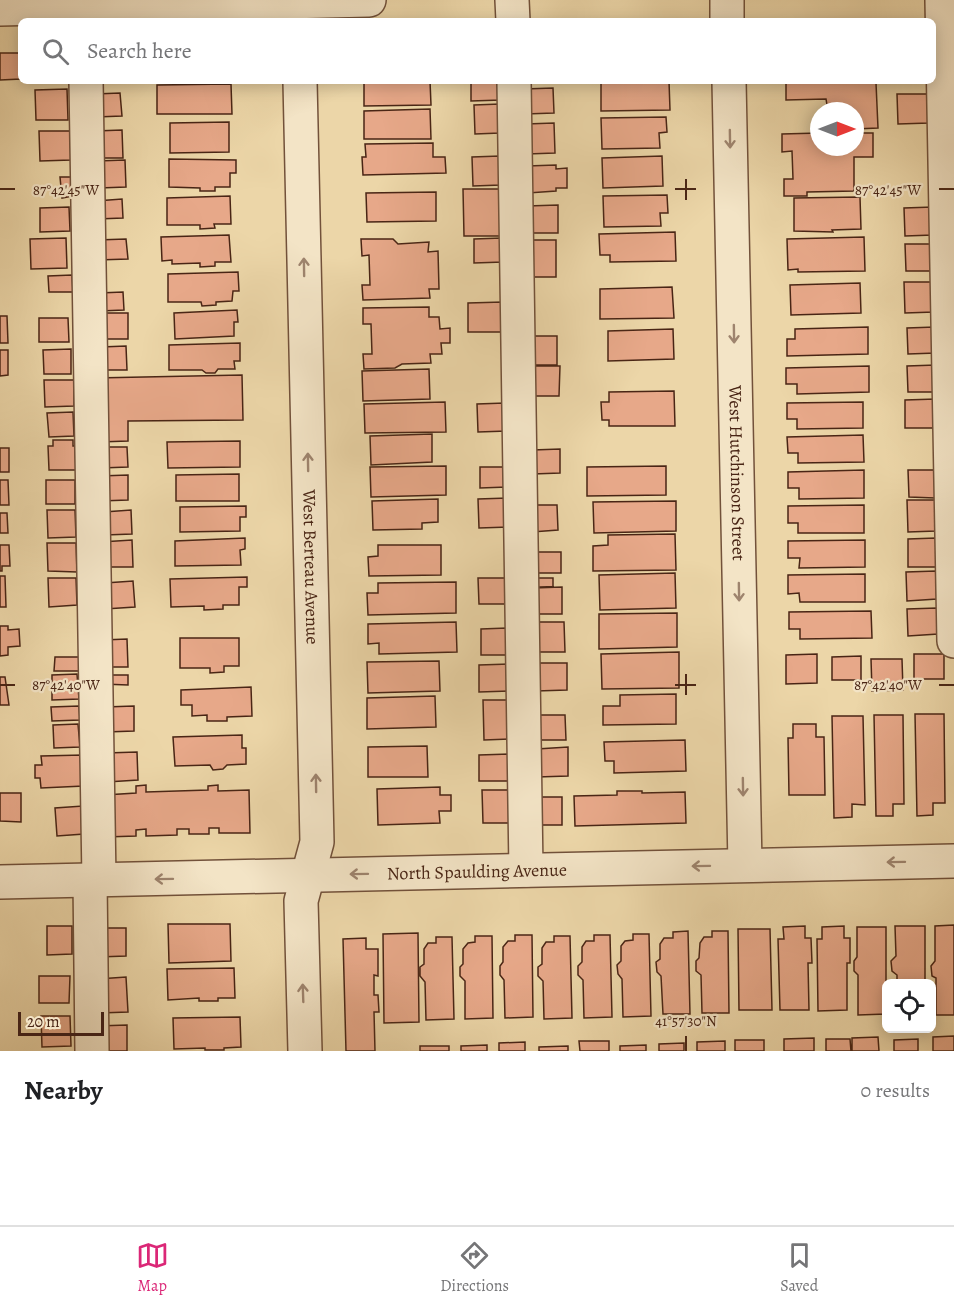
<!DOCTYPE html>
<meta charset="utf-8">
<style>
:root{--surface:#fff;--page:#f2f2f2;--text:#202124;--muted:#757577;--line:#e0e0e0;--accent:#db2777}
body{margin:0;font-family:Alegreya,serif;background:var(--page);color:var(--text)}
.controls{position:absolute;right:18px;bottom:18px;display:grid;overflow:hidden;border-radius:9px;box-shadow:0 3px 15px #0003}
.controls button{width:54px;height:54px;display:grid;place-items:center;padding:0;border:0;border-bottom:2px solid var(--line);background:var(--surface);color:var(--text);font:30px sans-serif}
.compass{position:absolute;left:810px;top:102px;width:54px;height:54px;border-radius:50%;background:var(--surface);box-shadow:0 3px 15px #0003;rotate:90deg}
.scale{position:absolute;left:18px;bottom:15px;width:86px;box-sizing:border-box;padding-left:6px;border:3px solid #492515;border-top:0;font-size:16px;line-height:21px;white-space:nowrap;color:#492515;-webkit-text-stroke:4px #f3e4c6;paint-order:stroke}
.list{margin:0;padding:0;list-style:none}
h2{display:flex;justify-content:space-between;align-items:center;height:78px;margin:0;padding:0 24px;font-size:26px}
h2 small{font-size:20px;font-weight:400;color:var(--muted)}
.icon{flex:none;width:33px;height:33px;fill:none;stroke:currentColor;stroke-width:2;stroke-linecap:round;stroke-linejoin:round}
.map{position:relative;flex:none;width:954px;height:1051px;overflow:hidden}
.search{position:absolute;background:var(--surface);box-shadow:0 3px 15px #0003;left:18px;right:18px;top:18px;height:66px;display:flex;align-items:center;gap:15px;box-sizing:border-box;padding:0 21px;border-radius:9px;color:var(--muted);font-size:22px}
.sheet{height:174px;background:var(--surface)}
nav{display:flex;justify-content:space-around;align-items:center;box-sizing:border-box;height:84px;border-top:2px solid var(--line);background:var(--surface);font-size:16px;color:var(--muted)}
nav a{display:grid;justify-items:center;gap:3px}
nav .on{color:var(--accent)}
.map>svg:first-child{display:block}
.building{fill:#e7a889;stroke:#492515;stroke-width:1.5}
.lines{fill:none;stroke-linecap:round;stroke-linejoin:round}
.minor-casing{stroke:#72513a;stroke-width:36}
.minor{stroke:#f3e4c6;stroke-width:33}
.oneway{stroke:#9e846e}
.ticks{fill:none;stroke:#492515;stroke-width:2}
.labels{text-anchor:middle;dominant-baseline:central;stroke-width:4.5;stroke-linejoin:round;paint-order:stroke}
.street-label{font-size:18px;fill:#492515;stroke:#f3e4c6}
.ticks-label{font-size:15px;text-anchor:middle;fill:#492515;stroke:#f3e4c6;stroke-width:4.5;stroke-linejoin:round;paint-order:stroke}
</style>
<div class="map">
<svg width="954" height="1051" viewBox="0 0 954 1051">
<rect width="100%" height="100%" fill="#ecd6a8"/>
<filter id="stains"><feTurbulence type="fractalNoise" baseFrequency=".00333" numOctaves="4"/><feColorMatrix values="0 0 0 0 .2 0 0 0 0 .09 0 0 0 0 .02 0 0 0 .5 -.17"/></filter>
<radialGradient id="worn" r=".72"><stop offset=".6" stop-color="#630" stop-opacity="0"/><stop offset="1" stop-color="#630" stop-opacity=".3"/></radialGradient>
<path class="building" d="M 0,53 L 21,53 L 21,79 L 0,80 Z
M 364,81 L 430,81 L 431,105 L 364,106 Z
M 471,81 L 500,81 L 501,100 L 471,101 Z
M 601,81 L 669,81 L 670,110 L 601,111 Z
M 786,81 L 867,81 L 867,83 L 876,83 L 878,128 L 855,129 L 855,111 L 837,111 L 837,104 L 827,105 L 826,99 L 786,100 Z
M 231,84 L 232,114 L 157,114 L 157,85 Z
M 553,88 L 554,113 L 525,114 L 524,89 Z
M 67,89 L 68,120 L 36,120 L 35,90 Z
M 120,93 L 122,116 L 96,117 L 95,94 Z
M 897,94 L 928,94 L 929,123 L 898,124 Z
M 500,104 L 500,133 L 475,134 L 474,105 Z
M 430,109 L 431,139 L 364,139 L 364,111 Z
M 666,117 L 667,132 L 659,133 L 660,148 L 602,149 L 601,118 Z
M 229,122 L 229,152 L 170,153 L 170,123 Z
M 554,123 L 555,153 L 527,154 L 526,124 Z
M 122,130 L 123,158 L 95,158 L 95,131 Z
M 39,131 L 70,131 L 71,160 L 40,161 Z
M 819,133 L 819,147 L 855,147 L 855,133 L 873,133 L 873,157 L 854,157 L 854,191 L 807,192 L 807,196 L 784,196 L 784,179 L 793,179 L 792,151 L 782,152 L 782,134 Z
M 433,143 L 433,157 L 445,157 L 446,173 L 363,175 L 362,157 L 366,157 L 365,144 Z
M 500,156 L 501,185 L 473,186 L 472,157 Z
M 662,156 L 663,186 L 603,188 L 602,158 Z
M 169,159 L 236,160 L 236,173 L 230,173 L 230,187 L 215,187 L 215,191 L 200,191 L 200,188 L 169,187 Z
M 125,160 L 126,187 L 99,188 L 97,161 Z
M 556,165 L 556,169 L 567,168 L 567,188 L 556,188 L 556,191 L 528,193 L 527,166 Z
M 60,177 L 71,177 L 73,196 L 62,198 Z
M 463,189 L 503,189 L 503,236 L 464,236 Z
M 436,192 L 436,221 L 367,222 L 366,193 Z
M 667,195 L 668,213 L 660,213 L 661,226 L 604,227 L 603,196 Z
M 230,196 L 231,224 L 214,224 L 215,228 L 200,229 L 200,225 L 167,225 L 167,198 Z
M 860,197 L 861,229 L 832,230 L 833,232 L 794,231 L 794,198 Z
M 122,199 L 123,218 L 97,219 L 96,201 Z
M 558,205 L 558,233 L 527,233 L 527,206 Z
M 69,207 L 70,231 L 40,232 L 40,208 Z
M 933,207 L 933,235 L 905,236 L 904,208 Z
M 675,232 L 676,261 L 610,262 L 610,255 L 600,255 L 599,234 Z
M 229,235 L 231,262 L 215,262 L 215,266 L 200,267 L 200,263 L 172,264 L 172,260 L 162,261 L 161,237 Z
M 864,237 L 865,271 L 798,272 L 798,269 L 788,270 L 787,239 Z
M 66,238 L 67,268 L 31,269 L 30,239 Z
M 502,238 L 503,262 L 474,263 L 474,239 Z
M 126,239 L 128,259 L 97,260 L 97,240 Z
M 361,239 L 393,239 L 398,244 L 429,242 L 428,252 L 438,251 L 439,289 L 429,289 L 430,298 L 363,300 L 362,285 L 370,285 L 369,255 L 362,256 Z
M 529,240 L 556,240 L 556,277 L 528,277 Z
M 905,244 L 933,244 L 933,271 L 906,271 Z
M 238,272 L 239,291 L 233,291 L 232,301 L 216,302 L 216,305 L 202,306 L 201,302 L 168,302 L 168,274 Z
M 72,275 L 73,292 L 49,292 L 48,276 Z
M 904,282 L 934,282 L 934,312 L 905,313 Z
M 860,283 L 861,313 L 791,315 L 790,285 Z
M 672,287 L 674,318 L 600,319 L 600,289 Z
M 123,292 L 124,310 L 100,311 L 99,293 Z
M 503,302 L 503,332 L 468,332 L 468,303 Z
M 429,307 L 429,317 L 439,317 L 440,329 L 450,328 L 450,343 L 441,343 L 442,354 L 430,354 L 431,363 L 402,364 L 395,368 L 364,369 L 363,354 L 372,354 L 371,324 L 363,324 L 363,308 Z
M 237,310 L 238,322 L 234,322 L 234,336 L 175,339 L 174,313 Z
M 97,313 L 128,313 L 128,339 L 97,339 Z
M 0,316 L 7,316 L 8,343 L 0,343 Z
M 39,318 L 68,318 L 69,342 L 39,342 Z
M 868,327 L 868,354 L 787,356 L 787,339 L 795,339 L 795,329 Z
M 935,327 L 936,353 L 908,354 L 907,328 Z
M 673,329 L 674,359 L 608,361 L 608,331 Z
M 530,336 L 557,336 L 557,365 L 530,365 Z
M 240,343 L 240,361 L 234,361 L 235,369 L 218,369 L 215,373 L 206,373 L 202,370 L 169,370 L 169,345 Z
M 126,346 L 127,370 L 101,370 L 101,347 Z
M 71,349 L 71,374 L 44,374 L 43,350 Z
M 0,350 L 8,350 L 8,375 L 0,376 Z
M 936,365 L 936,392 L 908,392 L 907,366 Z
M 530,366 L 560,366 L 559,396 L 531,396 Z
M 869,366 L 869,392 L 797,394 L 797,384 L 786,384 L 786,368 Z
M 429,369 L 430,399 L 363,401 L 362,371 Z
M 242,375 L 243,420 L 128,421 L 128,441 L 99,442 L 95,378 Z
M 44,380 L 74,380 L 74,406 L 45,407 Z
M 674,391 L 675,426 L 609,426 L 609,420 L 602,420 L 601,402 L 609,402 L 609,392 Z
M 936,399 L 936,428 L 905,428 L 905,400 Z
M 445,402 L 446,432 L 365,433 L 364,404 Z
M 863,402 L 863,428 L 797,429 L 797,419 L 787,419 L 787,403 Z
M 505,403 L 507,431 L 478,432 L 477,404 Z
M 73,412 L 74,436 L 49,437 L 47,413 Z
M 432,434 L 432,462 L 371,465 L 370,436 Z
M 863,435 L 864,462 L 798,463 L 798,453 L 788,453 L 787,437 Z
M 53,440 L 73,440 L 73,446 L 75,446 L 76,470 L 49,470 L 48,446 L 53,446 Z
M 240,441 L 240,467 L 168,468 L 167,442 Z
M 100,447 L 127,447 L 128,467 L 101,468 Z
M 0,448 L 9,448 L 9,472 L 0,472 Z
M 560,449 L 560,473 L 533,474 L 533,450 Z
M 446,466 L 446,495 L 371,497 L 370,467 Z
M 666,466 L 666,495 L 587,496 L 587,467 Z
M 480,467 L 506,467 L 507,487 L 480,488 Z
M 864,470 L 864,498 L 799,499 L 799,488 L 788,488 L 788,472 Z
M 908,470 L 936,470 L 935,498 L 909,497 Z
M 239,474 L 239,501 L 176,501 L 176,475 Z
M 128,475 L 128,500 L 100,501 L 100,476 Z
M 0,480 L 8,480 L 9,505 L 0,505 Z
M 46,480 L 75,480 L 75,504 L 46,504 Z
M 508,498 L 509,527 L 479,528 L 478,499 Z
M 438,499 L 438,522 L 422,523 L 422,529 L 373,530 L 372,501 Z
M 907,500 L 935,500 L 936,531 L 908,532 Z
M 676,501 L 676,531 L 594,533 L 593,502 Z
M 532,505 L 557,505 L 558,530 L 532,532 Z
M 864,505 L 864,533 L 798,533 L 798,523 L 788,523 L 788,506 Z
M 246,506 L 246,517 L 240,517 L 240,531 L 180,532 L 180,507 Z
M 47,510 L 75,510 L 76,537 L 48,538 Z
M 131,510 L 132,534 L 105,535 L 104,512 Z
M 0,513 L 7,513 L 8,533 L 0,533 Z
M 675,534 L 676,570 L 593,571 L 593,546 L 608,545 L 608,535 Z
M 245,538 L 245,549 L 240,550 L 241,565 L 175,566 L 175,541 Z
M 936,538 L 936,567 L 908,567 L 908,539 Z
M 132,540 L 133,567 L 102,567 L 101,542 Z
M 865,540 L 865,567 L 799,568 L 800,558 L 788,558 L 788,541 Z
M 47,543 L 76,543 L 77,572 L 48,571 Z
M 0,545 L 9,545 L 10,566 L 2,566 L 2,571 L 0,571 Z
M 378,545 L 441,545 L 441,575 L 369,576 L 368,557 L 378,556 Z
M 532,552 L 561,552 L 561,573 L 533,573 Z
M 936,571 L 937,599 L 907,601 L 906,572 Z
M 675,573 L 676,608 L 600,610 L 599,575 Z
M 865,574 L 865,602 L 800,602 L 799,593 L 788,594 L 788,575 Z
M 0,576 L 5,576 L 6,607 L 0,607 Z
M 247,577 L 247,587 L 239,587 L 239,605 L 223,605 L 223,609 L 204,610 L 204,606 L 171,607 L 170,579 Z
M 48,578 L 76,578 L 77,605 L 49,607 Z
M 478,578 L 507,578 L 507,604 L 479,604 Z
M 537,578 L 553,578 L 553,587 L 537,587 Z
M 133,581 L 135,607 L 105,609 L 105,583 Z
M 456,582 L 456,613 L 368,615 L 367,593 L 378,593 L 378,583 Z
M 562,587 L 562,614 L 534,614 L 533,588 Z
M 937,608 L 938,634 L 908,636 L 907,609 Z
M 871,611 L 872,638 L 800,639 L 800,629 L 789,629 L 789,612 Z
M 677,613 L 677,647 L 599,649 L 599,614 Z
M 456,622 L 457,652 L 379,654 L 379,643 L 368,644 L 368,624 Z
M 534,622 L 564,622 L 565,652 L 535,652 Z
M 0,626 L 8,626 L 8,630 L 19,629 L 20,646 L 8,647 L 8,655 L 0,656 Z
M 507,628 L 508,655 L 481,655 L 481,629 Z
M 180,638 L 239,638 L 239,666 L 224,666 L 224,672 L 210,673 L 210,668 L 180,668 Z
M 127,639 L 128,667 L 104,667 L 103,640 Z
M 679,652 L 679,688 L 602,689 L 601,654 Z
M 817,654 L 817,683 L 786,684 L 786,655 Z
M 914,654 L 944,654 L 944,679 L 914,679 Z
M 861,656 L 861,680 L 832,680 L 832,657 Z
M 55,657 L 81,657 L 81,671 L 54,671 Z
M 871,659 L 902,659 L 903,690 L 872,691 Z
M 439,661 L 440,691 L 368,693 L 367,662 Z
M 536,663 L 567,663 L 567,690 L 536,691 Z
M 511,664 L 511,691 L 479,692 L 479,665 Z
M 77,674 L 79,699 L 52,700 L 52,675 Z
M 102,675 L 128,675 L 128,685 L 102,684 Z
M 0,677 L 5,677 L 9,705 L 0,705 Z
M 251,687 L 252,716 L 227,717 L 227,721 L 207,721 L 207,715 L 192,716 L 192,705 L 181,705 L 181,690 Z
M 676,694 L 676,724 L 603,725 L 603,706 L 620,706 L 620,695 Z
M 435,696 L 436,727 L 367,729 L 367,698 Z
M 483,700 L 512,700 L 512,739 L 484,740 Z
M 79,706 L 80,720 L 52,721 L 51,707 Z
M 134,706 L 134,731 L 106,732 L 105,707 Z
M 915,714 L 944,714 L 945,803 L 933,803 L 933,815 L 917,816 Z
M 537,715 L 565,715 L 566,740 L 536,740 Z
M 874,715 L 903,715 L 904,804 L 893,804 L 893,816 L 876,816 Z
M 832,716 L 863,716 L 865,805 L 852,804 L 852,817 L 834,818 Z
M 78,724 L 80,747 L 54,748 L 53,725 Z
M 793,724 L 816,724 L 816,737 L 824,737 L 825,795 L 789,795 L 788,738 L 793,738 Z
M 242,735 L 242,748 L 246,748 L 246,764 L 227,765 L 223,769 L 213,770 L 210,765 L 175,766 L 173,737 Z
M 685,740 L 686,771 L 614,773 L 614,761 L 605,761 L 604,742 Z
M 427,746 L 428,777 L 368,777 L 368,747 Z
M 568,747 L 568,776 L 537,777 L 537,749 Z
M 137,752 L 138,780 L 107,782 L 106,753 Z
M 510,754 L 510,781 L 479,781 L 479,755 Z
M 83,755 L 84,786 L 41,788 L 40,778 L 35,778 L 35,765 L 42,765 L 41,756 Z
M 146,785 L 146,792 L 208,790 L 208,786 L 218,785 L 218,791 L 249,790 L 250,833 L 219,833 L 219,828 L 209,828 L 209,834 L 189,834 L 189,829 L 177,829 L 177,835 L 146,836 L 146,829 L 136,830 L 136,836 L 105,837 L 105,795 L 136,793 L 136,786 Z
M 440,787 L 440,795 L 451,795 L 451,811 L 439,811 L 440,823 L 378,825 L 377,789 Z
M 482,790 L 512,790 L 513,823 L 483,823 Z
M 617,791 L 642,791 L 642,793 L 685,792 L 686,823 L 575,826 L 574,796 L 617,795 Z
M 0,793 L 21,793 L 21,822 L 0,821 Z
M 535,797 L 562,797 L 562,825 L 535,825 Z
M 83,806 L 84,834 L 57,836 L 55,808 Z
M 168,924 L 230,924 L 231,961 L 169,963 Z
M 954,925 L 954,1015 L 936,1015 L 936,978 L 932,976 L 931,966 L 935,961 L 935,926 Z
M 47,926 L 72,926 L 72,954 L 47,955 Z
M 805,926 L 805,938 L 811,938 L 812,963 L 808,963 L 809,1010 L 780,1010 L 778,939 L 784,939 L 783,927 Z
M 844,926 L 844,938 L 850,938 L 850,963 L 847,963 L 847,1010 L 818,1011 L 817,939 L 822,939 L 822,927 Z
M 895,926 L 925,926 L 925,984 L 897,984 L 897,975 L 892,971 L 891,961 L 896,956 Z
M 857,927 L 886,927 L 886,1014 L 858,1015 L 858,975 L 854,971 L 854,961 L 857,957 Z
M 97,928 L 126,928 L 126,956 L 98,957 Z
M 738,929 L 770,929 L 772,1010 L 739,1010 Z
M 688,931 L 690,1014 L 663,1014 L 661,976 L 657,972 L 656,962 L 660,959 L 660,944 L 664,938 L 673,938 L 673,932 Z
M 712,931 L 728,931 L 729,1013 L 702,1013 L 701,975 L 696,971 L 696,961 L 699,958 L 700,943 L 704,937 L 712,937 Z
M 418,933 L 419,1022 L 384,1023 L 383,934 Z
M 633,934 L 649,934 L 651,1016 L 623,1017 L 622,979 L 618,974 L 617,965 L 621,961 L 621,946 L 625,941 L 633,940 Z
M 515,935 L 532,935 L 533,1017 L 505,1018 L 504,980 L 500,975 L 500,966 L 503,962 L 503,947 L 508,941 L 515,941 Z
M 594,935 L 610,935 L 612,1017 L 584,1018 L 583,980 L 578,975 L 578,966 L 582,962 L 582,947 L 586,941 L 594,941 Z
M 475,936 L 492,936 L 493,1018 L 465,1019 L 465,981 L 460,976 L 460,967 L 463,964 L 463,949 L 468,943 L 475,942 Z
M 554,936 L 570,936 L 572,1018 L 544,1019 L 543,981 L 538,976 L 538,967 L 542,964 L 542,948 L 546,942 L 554,942 Z
M 436,937 L 452,937 L 454,1019 L 426,1020 L 425,982 L 420,976 L 420,967 L 424,964 L 424,949 L 428,943 L 436,943 Z
M 366,938 L 366,949 L 378,949 L 378,976 L 374,975 L 374,995 L 378,995 L 379,1012 L 374,1012 L 375,1051 L 346,1051 L 343,939 Z
M 234,968 L 235,998 L 218,998 L 218,1001 L 199,1001 L 199,998 L 168,1000 L 167,969 Z
M 39,976 L 70,976 L 69,1003 L 39,1003 Z
M 126,977 L 128,1012 L 100,1013 L 98,979 Z
M 41,1016 L 70,1016 L 71,1046 L 42,1047 Z
M 240,1017 L 241,1047 L 224,1048 L 224,1050 L 205,1050 L 205,1048 L 174,1049 L 173,1018 Z
M 127,1025 L 127,1051 L 98,1051 L 97,1026 Z
M 954,1036 L 954,1051 L 933,1051 L 933,1037 Z
M 878,1037 L 879,1051 L 852,1051 L 852,1038 Z
M 814,1038 L 814,1051 L 784,1051 L 784,1039 Z
M 826,1039 L 850,1039 L 851,1051 L 826,1051 Z
M 918,1039 L 918,1051 L 894,1051 L 894,1040 Z
M 735,1040 L 764,1040 L 764,1051 L 735,1051 Z
M 579,1041 L 609,1041 L 609,1051 L 580,1051 Z
M 725,1041 L 725,1051 L 697,1051 L 697,1042 Z
M 525,1042 L 525,1051 L 499,1051 L 499,1043 Z
M 684,1043 L 684,1051 L 659,1051 L 659,1044 Z
M 487,1045 L 487,1051 L 461,1051 L 461,1046 Z
M 646,1045 L 646,1051 L 620,1051 L 620,1046 Z
M 420,1046 L 449,1046 L 449,1051 L 420,1051 Z
M 568,1046 L 568,1051 L 539,1051 L 539,1047 Z"/>
<g class="lines">
<defs>
<g id="minor">
<path d="M 512,0 L 513,21"/>
<path d="M 727,0 L 727,21"/>
<path d="M 942,0 L 954,641"/>
<path d="M 0,9 L 369,0"/>
<path d="M 86,81 L 99,880"/>
<path id="s1" d="M 300,81 L 317,842 L 301,901 L 305,1051"/>
<path d="M 514,81 L 526,870"/>
<path id="s2" d="M 729,81 L 745,865"/>
<path d="M 90,880 L 92,1051"/>
<path id="s3" d="M 0,882 L 954,861"/>
</g>
</defs>
<use href="#minor" class="minor-casing"/>
<use href="#minor" class="minor"/>
</g>
<defs><path id="oneway-shaft" d="M-6 0H5M1.5-3L5.5 0L1.5 3" fill="none" stroke-width="1.6" stroke-linecap="round" stroke-linejoin="round" transform="scale(1.5)"/></defs>
<g class="oneway">
<use href="#oneway-shaft" transform="translate(730 139) rotate(89)"/>
<use href="#oneway-shaft" transform="translate(304 267) rotate(-91)"/>
<use href="#oneway-shaft" transform="translate(734 334) rotate(89)"/>
<use href="#oneway-shaft" transform="translate(308 462) rotate(-91)"/>
<use href="#oneway-shaft" transform="translate(739 592) rotate(89)"/>
<use href="#oneway-shaft" transform="translate(316 783) rotate(-91)"/>
<use href="#oneway-shaft" transform="translate(743 787) rotate(89)"/>
<use href="#oneway-shaft" transform="translate(896 862) rotate(179)"/>
<use href="#oneway-shaft" transform="translate(701 866) rotate(179)"/>
<use href="#oneway-shaft" transform="translate(359 874) rotate(179)"/>
<use href="#oneway-shaft" transform="translate(164 879) rotate(179)"/>
<use href="#oneway-shaft" transform="translate(303 993) rotate(-92)"/>
</g>
<path class="ticks" d="M 686,179 L 686,200M 0,189 L 15,189M 675,189 L 696,189M 939,189 L 954,189M 686,674 L 686,695M 0,685 L 15,685M 675,685 L 696,685M 939,685 L 954,685M 686,1036 L 686,1051"/>
<g class="labels">
<g class="street-label">
<text stroke="none"><textPath href="#s2" startOffset="392">West Hutchinson Street</textPath></text>
<text stroke="none"><textPath href="#s1" startOffset="486">West Berteau Avenue</textPath></text>
<text stroke="none"><textPath href="#s3" startOffset="477">North Spaulding Avenue</textPath></text>
</g>
</g>
<g class="ticks-label">
<text x="888" y="195">87°42'45"W</text>
<text x="66" y="195">87°42'45"W</text>
<text x="66" y="690">87°42'40"W</text>
<text x="888" y="690">87°42'40"W</text>
<text x="686" y="1026">41°57'30"N</text>
</g>
<rect width="100%" height="100%" filter="url(#stains)"/>
<rect width="100%" height="100%" fill="url(#worn)"/>
</svg>
<div class="controls">
<button><svg class="icon" aria-label="locate" viewBox="0 0 24 24"><circle cx="12" cy="12" r="6"/><path d="M12 2v4M12 18v4M2 12h4M18 12h4"/></svg></button>
</div>
<svg class="compass" viewBox="-18 -18 36 36"><path d="M0-13l5 13h-10z" fill="#e53935"/><path d="M0 13l5-13h-10z" fill="#757577"/></svg>
<div class="scale">20 m</div>
<div class="search"><svg class="icon" aria-label="search" viewBox="0 0 24 24"><circle cx="10" cy="10" r="6"/><path d="M15 15l6 6"/></svg>Search here</div>
</div>
<section class="sheet">
<h2>Nearby<small>0 results</small></h2>
<ul class="list">
</ul>
</section>
<nav>
<a class="on"><svg class="icon" aria-label="map" viewBox="0 0 24 24"><path d="M3 6l6-2 6 2 6-2v14l-6 2-6-2-6 2zM9 4v14M15 6v14"/></svg>Map</a>
<a><svg class="icon" aria-label="directions" viewBox="0 0 24 24"><path d="M12 3l9 9-9 9-9-9zM9 14v-3h6M13 9l2 2-2 2"/></svg>Directions</a>
<a><svg class="icon" aria-label="saved" viewBox="0 0 24 24"><path d="M7 4h10v16l-5-4-5 4z"/></svg>Saved</a>
</nav>
